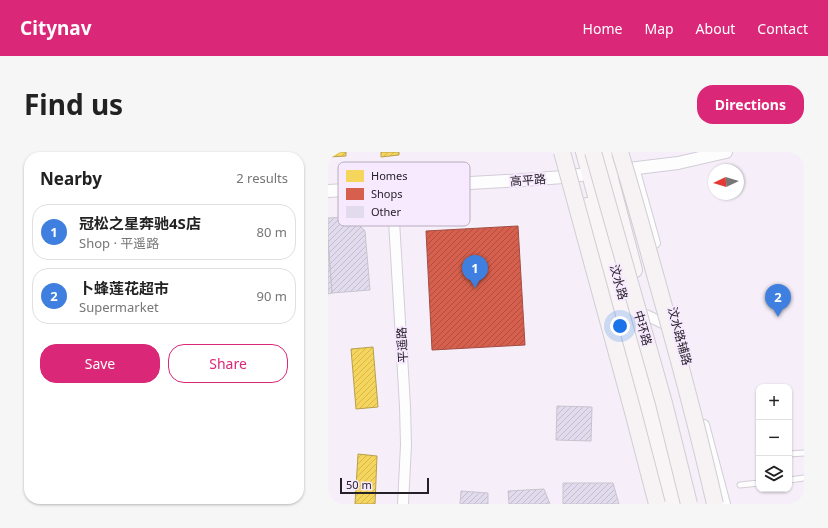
<!DOCTYPE html>
<meta charset="utf-8">
<style>
:root{--surface:#fff;--page:#f6f6f6;--text:#222;--muted:#767676;--line:#e0e0e0;--accent:#db2777}
body{margin:0;font-family:"Noto Sans","Noto Sans SC",sans-serif;background:var(--page);color:var(--text)}
.controls{position:absolute;right:12px;bottom:12px;display:grid;overflow:hidden;border-radius:8px;box-shadow:0 1px 3px #0004}
.controls button{width:36px;height:36px;display:grid;place-items:center;padding:0;border:0;border-bottom:1px solid var(--line);background:var(--surface);color:var(--text);font:20px sans-serif}
.compass{position:absolute;left:380px;top:12px;width:36px;height:36px;border-radius:50%;background:var(--surface);box-shadow:0 1px 3px #0004;rotate:266deg}
.scale{position:absolute;left:12px;bottom:10px;width:89px;box-sizing:border-box;padding-left:4px;border:2px solid #262029;border-top:0;font-size:11px;line-height:14px;white-space:nowrap;color:#262029;-webkit-text-stroke:3px #f7eaff;paint-order:stroke}
.you{position:absolute;left:292px;top:174px;width:14px;height:14px;margin:-10px;border:3px solid #fff;border-radius:50%;background:#1a73e8;box-shadow:0 0 0 6px #1a73e833}
.badge{display:grid;place-items:center;width:26px;height:26px;border-radius:50%;background:var(--accent);color:#fff;font-size:13px;font-weight:700}
.pin{position:absolute;translate:-50% -33px;filter:drop-shadow(0 1px 2px #0008)}
.pin::after{content:'';position:absolute;top:21px;width:14px;height:12px;background:inherit;clip-path:polygon(0 0,100% 0,50% 100%)}
.list{margin:0;padding:0;list-style:none}
h2{display:flex;justify-content:space-between;align-items:center;height:52px;margin:0;padding:0 16px;font-size:17px}
h2 small{font-size:13px;font-weight:400;color:var(--muted)}
.list li{display:grid;grid-template-columns:26px 1fr auto;gap:12px;align-items:center;box-sizing:border-box;height:56px;margin:0 8px 8px;padding:0 8px;border:1px solid var(--line);border-radius:16px}
.list b{display:block;font-size:15px;white-space:nowrap}
.list p{margin:0;font-size:13px;white-space:nowrap;color:var(--muted)}
.list em{font-size:13px;font-style:normal;color:var(--muted)}
.actions{display:flex;gap:8px;padding:12px 16px}
.actions a{flex:1;padding:9px 0;border:1px solid var(--accent);border-radius:16px;text-align:center;font-size:14px;color:var(--accent)}
.actions .main{background:var(--accent);color:#fff}
.icon{flex:none;width:22px;height:22px;fill:none;stroke:currentColor;stroke-width:2;stroke-linecap:round;stroke-linejoin:round}
.map{position:relative;flex:none;width:476px;height:352px;overflow:hidden;border-radius:16px}
header{display:flex;align-items:center;gap:24px;box-sizing:border-box;height:56px;padding:0 20px;background:var(--accent);color:#fff}
header strong{font-size:19px}
nav{display:flex;gap:22px;margin-inline-start:auto;font-size:14px}
.intro{display:flex;align-items:center;justify-content:space-between;box-sizing:border-box;height:96px;padding:0 24px}
h1{margin:0;font-size:28px}
.button{padding:10px 18px;border-radius:16px;background:var(--accent);color:#fff;font-size:14px;font-weight:700}
main{display:flex;gap:24px;padding:0 24px}
aside{flex:1;background:var(--surface);border-radius:16px;box-shadow:0 1px 3px #0004}
.map>svg:first-child{display:block}
.homes{fill:url(#homes-hatch);stroke:#b89f4d}
.shops{fill:url(#shops-hatch);stroke:#a14d42}
.building{fill:url(#building-hatch);stroke:#c8c3cd}
.lines{fill:none;stroke-linecap:round;stroke-linejoin:round}
.service-casing{stroke:#d3cdd7;stroke-width:7}
.minor-casing{stroke:#d3cdd7;stroke-width:12}
.tertiary-casing{stroke:#d3cdd7;stroke-width:14}
.primary-casing{stroke:#d0cdd3;stroke-width:18}
.service{stroke:#fefdfe;stroke-width:5}
.minor{stroke:#fefdfe;stroke-width:10}
.tertiary{stroke:#fefdfe;stroke-width:12}
.primary{stroke:#f9f5f7;stroke-width:16}
.trunk-bridge-casing{stroke:#d0cdd3;stroke-width:18;stroke-linecap:butt}
.trunk-bridge{stroke:#f7f2f4;stroke-width:16}
.labels{text-anchor:middle;dominant-baseline:central;stroke-width:4;stroke-linejoin:round;paint-order:stroke}
.street-label{font-size:12px;fill:#262029;stroke:#f7eaff}
.key{fill:#f7eaff;stroke:#b8adbf;stroke-width:1}
.key-label{font-size:11px;fill:#262029}
</style>
<header>
<strong>Citynav</strong>
<nav><a>Home</a><a>Map</a><a>About</a><a>Contact</a></nav>
</header>
<div class="intro"><h1>Find us</h1><a class="button">Directions</a></div>
<main>
<aside>
<h2>Nearby<small>2 results</small></h2>
<ul class="list">
<li><span class="badge" style="background:#3f7fe0">1</span><div><b>冠松之星奔驰4S店</b><p>Shop · 平遥路</p></div><em>80 m</em></li>
<li><span class="badge" style="background:#3f7fe0">2</span><div><b>卜蜂莲花超市</b><p>Supermarket</p></div><em>90 m</em></li>
</ul>
<div class="actions"><a class="main">Save</a><a>Share</a></div>
</aside>
<div class="map">
<svg width="476" height="352" viewBox="0 0 476 352">
<defs>
<pattern id="homes-hatch" width="6" height="6" patternUnits="userSpaceOnUse"><rect width="6" height="6" fill="#f6d55c"/><path d="M-1 1l2-2M0 6l6-6M5 7l2-2" fill="none" stroke="#d3b750"/></pattern>
<pattern id="shops-hatch" width="6" height="6" patternUnits="userSpaceOnUse"><rect width="6" height="6" fill="#d6604d"/><path d="M-1 1l2-2M0 6l6-6M5 7l2-2" fill="none" stroke="#ad4f40"/></pattern>
<pattern id="building-hatch" width="6" height="6" patternUnits="userSpaceOnUse"><rect width="6" height="6" fill="#e2dbee"/><path d="M-1 1l2-2M0 6l6-6M5 7l2-2" fill="none" stroke="#c2bccc"/></pattern>
</defs>
<rect width="100%" height="100%" fill="#f6effa"/>
<path class="homes" d="M 0,0 L 18,0 L 18,4 L 0,5 Z
M 53,0 L 71,0 L 71,3 L 53,5 Z
M 45,195 L 50,255 L 28,257 L 23,197 Z
M 30,302 L 49,304 L 47,352 L 27,352 Z"/>
<path class="shops" d="M 190,74 L 197,193 L 104,198 L 98,79 Z"/>
<path class="building" d="M 24,65 L 37,79 L 42,138 L 4,141 L 0,88 L 0,66 Z
M 0,88 L 4,141 L 0,142 Z
M 229,254 L 264,255 L 263,289 L 228,288 Z
M 235,331 L 285,331 L 291,352 L 235,352 Z
M 216,337 L 222,352 L 181,352 L 180,339 Z
M 133,339 L 160,341 L 160,352 L 132,352 Z"/>
<g class="lines">
<defs>
<path id="service" d="M 461,302 L 476,301
M 461,328 L 476,326
M 412,333 L 431,331"/>
<path id="minor" d="M 306,16 L 327,91
M 64,35 L 77,254 L 78,293 L 75,352
M 318,163 L 343,175
M 376,273 L 397,352"/>
<path id="tertiary" d="M 0,39 L 196,28 L 235,25 L 350,11 L 398,0"/>
<path id="primary" d="M 256,0 L 352,352
M 275,0 L 306,118
M 259,54 L 340,352"/>
</defs>
<use href="#service" class="service-casing"/>
<use href="#minor" class="minor-casing"/>
<use href="#tertiary" class="tertiary-casing"/>
<use href="#primary" class="primary-casing"/>
<use href="#service" class="service"/>
<use href="#minor" class="minor"/>
<use href="#tertiary" class="tertiary"/>
<use href="#primary" class="primary"/>
<defs>
<path id="trunk-bridge" d="M 234,0 L 305,260 L 329,352
M 265,0 L 336,251 L 361,352
M 292,0 C 308,52 322,105 337,158 C 355,222 372,287 387,352"/>
</defs>
<use href="#trunk-bridge" class="trunk-bridge-casing"/>
<use href="#trunk-bridge" class="trunk-bridge"/>
</g>
<g class="labels">
<g class="street-label">
<text transform="translate(200 28) rotate(-4)">高平路</text>
<text transform="translate(291 130) rotate(75)">汶水路</text>
<text transform="translate(315 176) rotate(74)">中环路</text>
<text transform="translate(352 184) rotate(75)">汶水路辅路</text>
<text transform="translate(74 193) rotate(-93)">平遥路</text>
</g>
</g>
<rect x="10" y="10" width="132" height="64" rx="6" class="key"/>
<rect x="18" y="18" width="18" height="12" fill="#f6d55c"/>
<rect x="18" y="36" width="18" height="12" fill="#d6604d"/>
<rect x="18" y="54" width="18" height="12" fill="#e2dbee"/>
<g class="key-label">
<text x="43" y="28">Homes</text>
<text x="43" y="46">Shops</text>
<text x="43" y="64">Other</text>
</g>
</svg>
<div class="controls">
<button>+</button>
<button>−</button>
<button><svg class="icon" aria-label="layers" viewBox="0 0 24 24"><path d="M12 4l9 5-9 5-9-5zM3 14l9 5 9-5"/></svg></button>
</div>
<svg class="compass" viewBox="-18 -18 36 36"><path d="M0-13l5 13h-10z" fill="#e53935"/><path d="M0 13l5-13h-10z" fill="#767676"/></svg>
<div class="scale">50 m</div>
<div class="you"></div>
<div class="pin badge" style="left:147px;top:136px;background:#3f7fe0">1</div>
<div class="pin badge" style="left:450px;top:165px;background:#3f7fe0">2</div>
</div>
</main>
